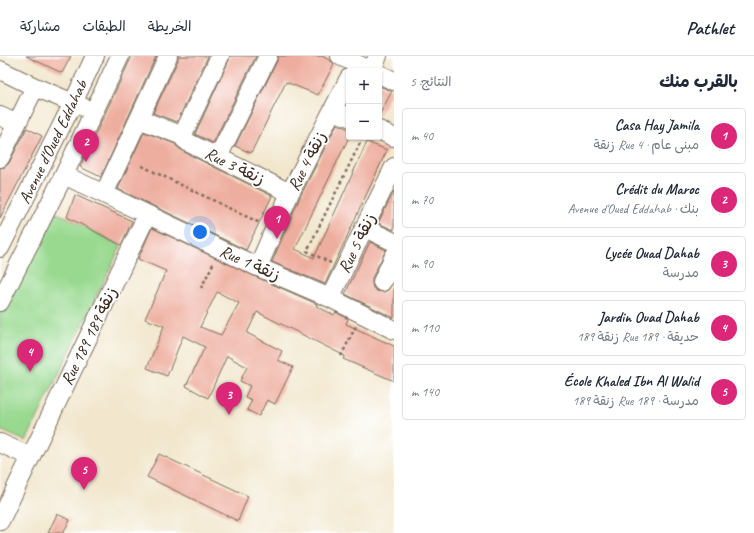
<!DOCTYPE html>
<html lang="ar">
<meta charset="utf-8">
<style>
:root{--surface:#fff;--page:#f6f6f7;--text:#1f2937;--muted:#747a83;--line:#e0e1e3;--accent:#db2777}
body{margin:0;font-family:Caveat,"Playpen Sans Arabic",sans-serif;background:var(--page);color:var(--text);direction:rtl}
.controls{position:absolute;right:12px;top:12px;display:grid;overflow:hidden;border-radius:4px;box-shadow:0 1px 3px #0004}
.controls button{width:36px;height:36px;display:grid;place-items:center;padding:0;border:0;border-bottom:1px solid var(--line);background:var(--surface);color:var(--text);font:20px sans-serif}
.you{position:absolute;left:200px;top:176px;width:14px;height:14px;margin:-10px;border:3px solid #fff;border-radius:50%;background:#1a73e8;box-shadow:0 0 0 6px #1a73e833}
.badge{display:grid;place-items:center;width:26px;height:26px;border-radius:50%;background:var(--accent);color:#fff;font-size:13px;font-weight:700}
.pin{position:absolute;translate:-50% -33px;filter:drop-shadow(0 1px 2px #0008)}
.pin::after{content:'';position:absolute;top:21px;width:14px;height:12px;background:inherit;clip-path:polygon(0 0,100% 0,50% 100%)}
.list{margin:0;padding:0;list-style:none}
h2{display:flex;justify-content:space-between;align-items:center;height:52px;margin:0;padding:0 16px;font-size:17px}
h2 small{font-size:13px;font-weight:400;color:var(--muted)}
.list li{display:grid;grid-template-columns:26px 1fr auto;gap:12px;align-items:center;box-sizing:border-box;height:56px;margin:0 8px 8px;padding:0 8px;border:1px solid var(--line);border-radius:4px}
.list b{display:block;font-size:15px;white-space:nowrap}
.list p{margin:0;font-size:13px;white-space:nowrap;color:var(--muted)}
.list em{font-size:13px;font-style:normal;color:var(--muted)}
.map{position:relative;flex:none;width:394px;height:477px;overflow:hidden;direction:ltr}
header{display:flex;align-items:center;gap:24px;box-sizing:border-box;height:56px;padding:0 20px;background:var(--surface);border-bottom:1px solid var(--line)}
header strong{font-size:19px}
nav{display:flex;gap:22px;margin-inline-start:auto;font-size:14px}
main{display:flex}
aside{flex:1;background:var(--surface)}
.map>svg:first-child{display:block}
.green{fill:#98d98f;stroke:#6a8256}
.building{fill:#eeae9f;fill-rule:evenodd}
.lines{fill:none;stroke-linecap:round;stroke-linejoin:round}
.minor-casing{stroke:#7b6c5b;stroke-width:20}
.path{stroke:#7b6c5b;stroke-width:2.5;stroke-dasharray:3 3;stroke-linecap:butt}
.minor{stroke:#fff;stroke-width:18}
.labels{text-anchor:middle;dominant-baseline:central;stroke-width:3.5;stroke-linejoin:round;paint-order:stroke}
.street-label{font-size:17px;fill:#3b2a1e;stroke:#fff}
</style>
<header>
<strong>Pathlet</strong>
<nav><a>الخريطة</a><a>الطبقات</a><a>مشاركة</a></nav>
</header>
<main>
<aside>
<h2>بالقرب منك<small>النتائج: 5</small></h2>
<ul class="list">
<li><span class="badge">1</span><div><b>Casa Hay Jamila</b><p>مبنى عام · Rue 4 زنقة</p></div><em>40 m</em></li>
<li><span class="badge">2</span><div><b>Crédit du Maroc</b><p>بنك · Avenue d'Oued Eddahab</p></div><em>70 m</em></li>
<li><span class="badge">3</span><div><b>Lycée Ouad Dahab</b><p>مدرسة</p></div><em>90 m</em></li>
<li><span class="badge">4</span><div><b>Jardin Ouad Dahab</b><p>حديقة · Rue 189 زنقة 189</p></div><em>110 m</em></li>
<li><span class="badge">5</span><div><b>École Khaled Ibn Al Walid</b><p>مدرسة · Rue 189 زنقة 189</p></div><em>140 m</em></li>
</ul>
</aside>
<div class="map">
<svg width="394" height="477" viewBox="0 0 394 477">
<rect width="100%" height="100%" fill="#fff"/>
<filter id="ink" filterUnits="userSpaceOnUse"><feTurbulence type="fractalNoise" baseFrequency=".025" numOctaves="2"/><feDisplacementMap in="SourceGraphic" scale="8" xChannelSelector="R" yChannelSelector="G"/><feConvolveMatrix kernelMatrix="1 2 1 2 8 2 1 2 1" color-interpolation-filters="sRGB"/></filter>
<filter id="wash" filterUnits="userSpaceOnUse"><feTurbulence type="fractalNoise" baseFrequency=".012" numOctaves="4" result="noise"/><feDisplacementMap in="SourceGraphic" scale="16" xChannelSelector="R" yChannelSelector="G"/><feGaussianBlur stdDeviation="0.9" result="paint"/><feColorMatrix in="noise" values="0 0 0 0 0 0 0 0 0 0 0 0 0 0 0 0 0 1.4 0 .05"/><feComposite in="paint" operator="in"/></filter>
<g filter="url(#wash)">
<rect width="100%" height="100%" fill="#f2e7cd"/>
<path class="green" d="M 50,155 L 67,161 L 121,190 L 26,385 L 0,374 L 0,258 Z"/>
<g id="blocks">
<path class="building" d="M 26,0 L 71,0 L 62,17 Z
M 132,0 L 156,0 L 101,121 L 80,111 Z
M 178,0 L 208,0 L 177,66 L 153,57 L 178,4 Z
M 230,0 L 256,0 L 213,87 L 195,78 L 229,4 Z
M 278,0 L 322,0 L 331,5 L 334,8 L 318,39 L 286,26 L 251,97 L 235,90 L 277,5 Z
M 379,30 L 392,35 L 379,60 Z
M 337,68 L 349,73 L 349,81 L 295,193 L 314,202 L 367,86 L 387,94 L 325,228 L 272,206 L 300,141 Z
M 27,72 L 42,80 L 0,162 L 0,112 L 5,111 L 9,107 Z
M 144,76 L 175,88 L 177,91 L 184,96 L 272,140 L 246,194 L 118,133 Z
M 394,135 L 394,174 L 378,167 Z
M 75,139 L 132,165 L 121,189 L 67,161 Z
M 152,172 L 254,220 L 317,248 L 316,250 L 334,259 L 336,256 L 348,263 L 346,268 L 394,290 L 394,325 L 343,303 L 345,300 L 257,256 L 247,277 L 282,295 L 278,304 L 293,311 L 275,348 L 267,344 L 259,360 L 247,354 L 252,344 L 245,341 L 250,330 L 240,325 L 247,311 L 227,300 L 208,342 L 186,330 L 205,291 L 183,280 L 167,320 L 147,312 L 164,270 L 145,263 L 166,215 L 138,203 ZM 217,236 L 239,247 L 221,279 L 200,271 Z
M 370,186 L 386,194 L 372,222 L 372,227 L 373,232 L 377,235 L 383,236 L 388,234 L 394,225 L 394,262 L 345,238 Z
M 159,398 L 248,440 L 238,465 L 147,421 Z
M 57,458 L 70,464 L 63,477 L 48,477 Z"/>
</g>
</g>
<g filter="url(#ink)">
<use href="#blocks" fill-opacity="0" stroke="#7b6c5b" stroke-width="1"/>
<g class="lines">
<defs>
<path id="minor" d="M 340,0 L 372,15
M 0,14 L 35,31 L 83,51
M 371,15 L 378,0
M 379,18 L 394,25
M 333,55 L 349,61
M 0,60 L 17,68
M 139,63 L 183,80
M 379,74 L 393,81
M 183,80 L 184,83 L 189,87 L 290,137
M 183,80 L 185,74 L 220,0
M 218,101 L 268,0
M 0,102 L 35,31
M 64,119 L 104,138 L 258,211 L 330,242 L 394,274
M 104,138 L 168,0
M 365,172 L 394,186
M 0,192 L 73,47 L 95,0
M 258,211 L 290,137 L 349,22
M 382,226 L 394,200
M 330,242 L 394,111
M 0,246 L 64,119 L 120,0
M 0,387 L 31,401
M 0,465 L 147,159"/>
</defs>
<use href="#minor" class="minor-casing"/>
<path class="path" d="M 142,110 L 260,167
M 331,207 L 307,195 L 363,81
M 201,232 L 214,206
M 341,300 L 356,270"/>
<use href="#minor" class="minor"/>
</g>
</g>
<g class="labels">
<g class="street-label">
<text transform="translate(53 86) rotate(-64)">Avenue d'Oued Eddahab</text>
<text transform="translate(307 105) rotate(-63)">Rue 4 زنقة</text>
<text transform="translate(235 110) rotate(26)">Rue 3 زنقة</text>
<text transform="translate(357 187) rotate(-64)">Rue 5 زنقة</text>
<text transform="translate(250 207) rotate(24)">Rue 1 زنقة</text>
<text transform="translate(89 280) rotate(-64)">Rue 189 زنقة 189</text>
</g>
</g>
</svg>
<div class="controls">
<button>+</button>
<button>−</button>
</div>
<div class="you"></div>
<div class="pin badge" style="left:277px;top:183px">1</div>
<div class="pin badge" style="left:86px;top:106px">2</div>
<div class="pin badge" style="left:229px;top:359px">3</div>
<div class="pin badge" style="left:30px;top:316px">4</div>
<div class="pin badge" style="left:84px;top:434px">5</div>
</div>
</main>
